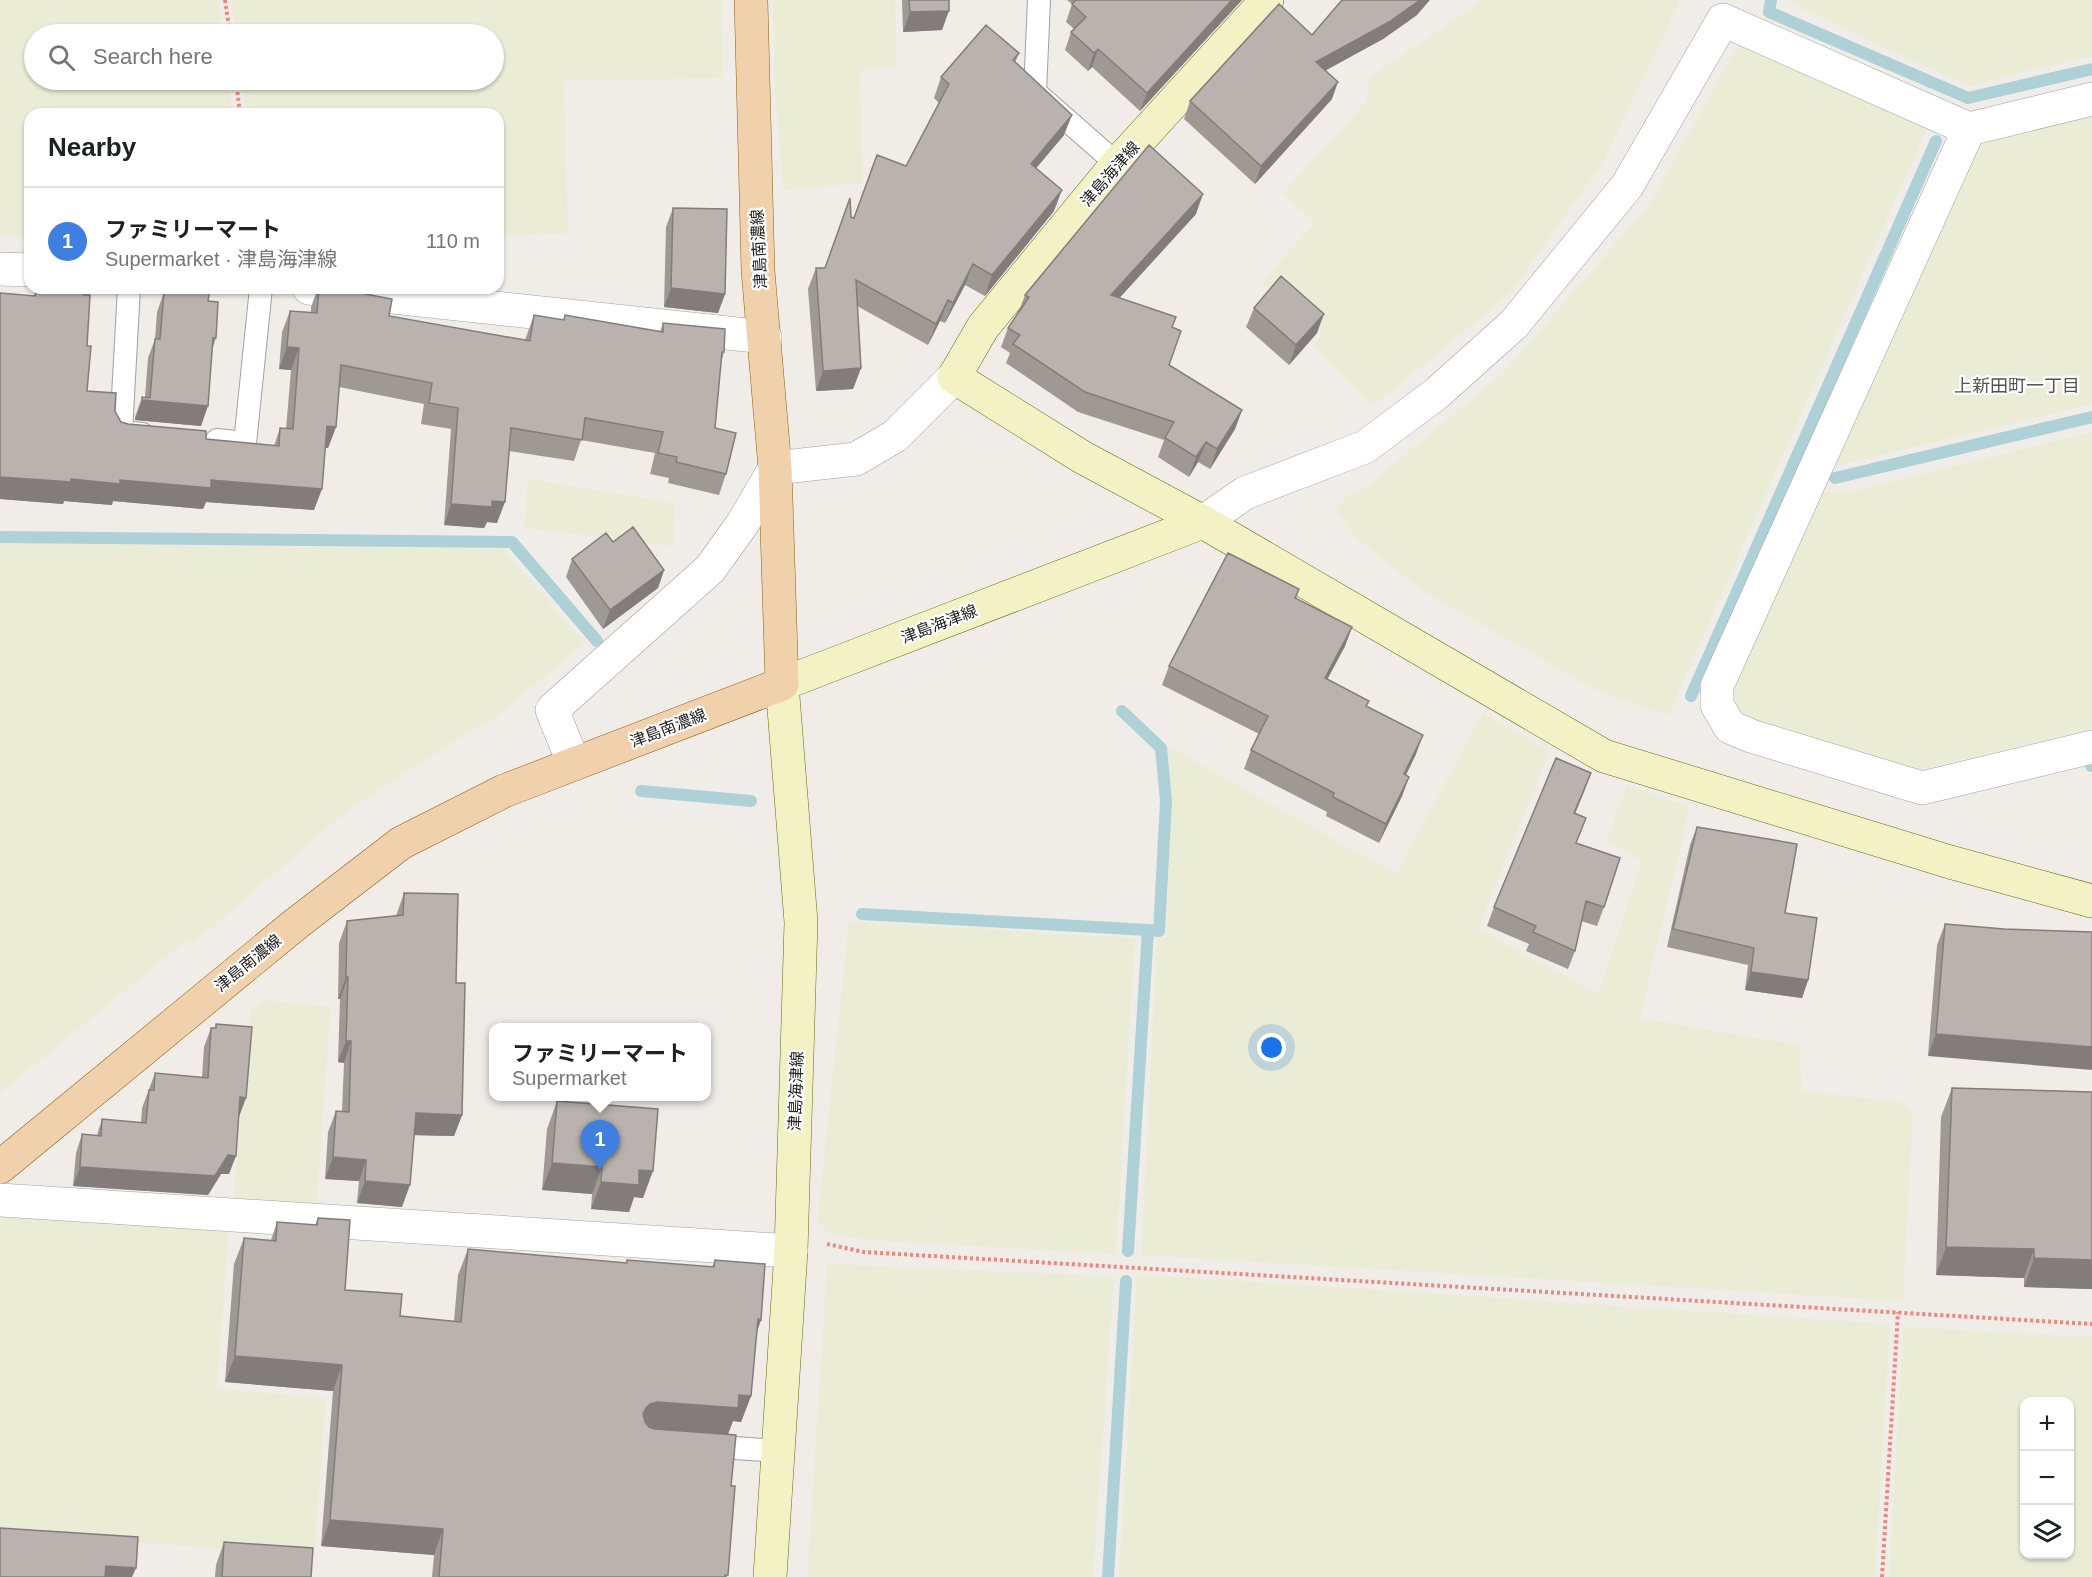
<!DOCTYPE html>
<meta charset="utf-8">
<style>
:root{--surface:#fff;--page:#f2f2f2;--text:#202124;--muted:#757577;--line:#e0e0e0;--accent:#b71a20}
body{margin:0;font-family:Arial,"Noto Sans JP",sans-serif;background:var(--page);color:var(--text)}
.controls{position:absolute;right:18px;bottom:18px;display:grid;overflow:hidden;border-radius:12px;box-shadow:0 2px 4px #0004}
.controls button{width:54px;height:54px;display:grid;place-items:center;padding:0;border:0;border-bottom:2px solid var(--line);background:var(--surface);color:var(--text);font:30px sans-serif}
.you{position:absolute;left:1272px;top:1048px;width:21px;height:21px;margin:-15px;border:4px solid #fff;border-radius:50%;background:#1a73e8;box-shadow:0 0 0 9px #1a73e833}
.badge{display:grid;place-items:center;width:39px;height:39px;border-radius:50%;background:var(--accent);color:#fff;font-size:20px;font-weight:700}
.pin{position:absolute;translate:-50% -50px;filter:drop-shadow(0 2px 3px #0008)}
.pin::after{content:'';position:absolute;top:32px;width:21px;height:18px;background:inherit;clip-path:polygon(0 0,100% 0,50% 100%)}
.popup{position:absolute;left:489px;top:1023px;width:222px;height:78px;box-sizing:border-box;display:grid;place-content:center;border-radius:12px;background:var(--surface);filter:drop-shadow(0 2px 4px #0005);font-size:20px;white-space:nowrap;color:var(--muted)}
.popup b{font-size:22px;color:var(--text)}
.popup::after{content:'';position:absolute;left:50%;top:100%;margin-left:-12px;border:12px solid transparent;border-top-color:var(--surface)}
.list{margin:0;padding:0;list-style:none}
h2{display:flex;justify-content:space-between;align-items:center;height:78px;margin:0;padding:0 24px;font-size:26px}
h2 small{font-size:20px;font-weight:400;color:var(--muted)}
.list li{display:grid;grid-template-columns:39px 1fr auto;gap:18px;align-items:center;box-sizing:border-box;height:108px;padding:0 24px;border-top:2px solid var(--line)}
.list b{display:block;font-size:22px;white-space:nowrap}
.list p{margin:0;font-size:20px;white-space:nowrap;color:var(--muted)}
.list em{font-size:20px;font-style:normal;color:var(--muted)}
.icon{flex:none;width:33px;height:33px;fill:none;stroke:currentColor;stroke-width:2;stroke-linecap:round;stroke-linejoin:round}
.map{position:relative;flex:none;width:2092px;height:1577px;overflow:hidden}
.search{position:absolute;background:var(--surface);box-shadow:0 2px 4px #0004;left:24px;top:24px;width:480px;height:66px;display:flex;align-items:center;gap:15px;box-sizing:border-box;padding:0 21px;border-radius:33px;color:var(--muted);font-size:22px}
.panel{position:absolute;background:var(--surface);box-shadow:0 2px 4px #0004;left:24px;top:108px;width:480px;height:186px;border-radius:18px}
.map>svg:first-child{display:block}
.farmland{fill:#ebecd6;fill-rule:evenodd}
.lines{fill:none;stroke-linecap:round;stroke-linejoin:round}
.stream{stroke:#aed0d7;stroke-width:12}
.lane-casing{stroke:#a1a1a1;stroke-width:24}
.street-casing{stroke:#a1a1a1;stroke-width:34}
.secondary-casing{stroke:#656b13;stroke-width:34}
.primary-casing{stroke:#895e13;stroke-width:34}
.path{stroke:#e98780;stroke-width:4;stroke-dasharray:3 3;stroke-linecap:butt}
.lane{stroke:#fff;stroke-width:22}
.street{stroke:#fff;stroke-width:33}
.secondary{stroke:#f2f2c4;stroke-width:33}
.primary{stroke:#f1d0ac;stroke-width:33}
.wall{fill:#9f9996}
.shaded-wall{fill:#827d7a}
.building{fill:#b9b2ae;stroke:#827d7a;stroke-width:1.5}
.labels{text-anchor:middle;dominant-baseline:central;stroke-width:4.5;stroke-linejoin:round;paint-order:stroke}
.street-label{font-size:16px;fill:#202020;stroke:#fff}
.neighbourhood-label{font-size:18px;fill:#535353;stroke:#fff}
</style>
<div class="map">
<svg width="2092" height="1577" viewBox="0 0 2092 1577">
<rect width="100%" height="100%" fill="#f0ede8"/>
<path class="farmland" d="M 0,0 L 218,0 L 222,34 L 34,34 L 34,80 L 228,80 L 233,114 L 30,114 L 30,237 L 0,235 Z
M 231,0 L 722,0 L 723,78 L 564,81 L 568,233 L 498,236 L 498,114 L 246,114 L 241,80 L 494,80 L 494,34 L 235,34 Z
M 773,0 L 895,0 L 896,67 L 860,70 L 863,183 L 783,190 L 774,77 Z
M 1484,0 L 1680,0 L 1604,161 L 1512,291 L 1429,361 L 1373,405 L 1313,346 L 1323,334 L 1261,282 L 1315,223 L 1283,193 L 1367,101 L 1368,78 Z
M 1789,0 L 2092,0 L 2092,56 L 2018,73 L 1969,87 L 1788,2 Z
M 1738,45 L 1929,124 L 1668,716 L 1595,690 L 1420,589 L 1353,535 L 1336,509 L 1348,495 L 1366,487 L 1504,372 L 1648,206 Z
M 2092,111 L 2092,404 L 1835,466 L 1966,161 L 1992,136 Z
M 2092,432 L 2092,728 L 1919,770 L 1766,728 L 1738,713 L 1733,698 L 1734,677 L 1823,492 L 1848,492 Z
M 528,479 L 675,503 L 673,546 L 524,528 Z
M 0,543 L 503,549 L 585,643 L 496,717 L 463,736 L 347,811 L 194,943 L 188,939 L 0,1093 Z
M 1483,713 L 1550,751 L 1478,929 L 1598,994 L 1642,861 L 1606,841 L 1627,785 L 1690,807 L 1640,1018 L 1799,1045 L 1802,1091 L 1903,1102 L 1913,1112 L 1903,1301 L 1141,1255 L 1157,938 L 1166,938 L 1172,803 L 1168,746 L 1396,874 Z
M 849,921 L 1135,938 L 1116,1254 L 867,1240 L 830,1234 L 817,1222 Z
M 265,1000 L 331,1007 L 316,1211 L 233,1203 L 250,1011 Z
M 0,1211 L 229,1229 L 217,1389 L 326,1398 L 314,1556 L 0,1532 Z
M 827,1264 L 1114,1276 L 1093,1577 L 807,1577 Z
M 1137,1274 L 1890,1324 L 1875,1577 L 1119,1577 Z
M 1903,1327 L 2092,1337 L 2092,1577 L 1889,1577 ZM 2024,1402 L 2070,1402 L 2070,1554 L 2024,1554 Z"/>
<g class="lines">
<path class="stream" d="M 1771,0 L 1769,12 L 1968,98 L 2092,69
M 1835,478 L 2092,417
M 0,537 L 512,542 L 597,641
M 1691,696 L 1936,141
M 1122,711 L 1161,748 L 1166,801 L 1159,931 L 1148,930
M 2091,766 L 2092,766
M 641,791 L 751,801
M 862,914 L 1148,930 L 1128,1251
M 1108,1577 L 1126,1281"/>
<defs>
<path id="lane" d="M 1039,0 L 1035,92 L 1117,164
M 129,288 L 121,432 L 142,434
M 217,440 L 245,443 L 261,288
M 705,1446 L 778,1451"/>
<path id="street" d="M 1969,129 L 1717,686 L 1717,705 L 1730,727 L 1751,736 L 1922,788 L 2092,747
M 0,269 L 30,270
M 309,288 L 765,337
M 1203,522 L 1245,493 L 1365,447 L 1436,394 L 1514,324 L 1627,186 L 1723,20 L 1969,129 L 2092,99
M 574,764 L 552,710 L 710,569 L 743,523 L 775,468 L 856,459 L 895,436 L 954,377
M 0,1200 L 791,1251"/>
<path id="secondary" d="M 1267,0 L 1117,164 L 983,327 L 954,377 L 1082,457 L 1203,522 L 1604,756 L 1950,862 L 2092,901
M 770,1577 L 791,1251 L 801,922 L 782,684 L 1203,522"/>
<path id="primary" d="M 0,1167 L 297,923 L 401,843 L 504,791 L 782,684 L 775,468 L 758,271 L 751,0"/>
</defs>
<use href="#lane" class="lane-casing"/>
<use href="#street" class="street-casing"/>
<use href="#secondary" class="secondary-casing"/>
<use href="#primary" class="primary-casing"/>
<path class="path" d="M 225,0 L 230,34
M 236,80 L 240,114
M 827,1244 L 864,1252 L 2092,1324
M 1882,1577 L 1898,1312"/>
<use href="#lane" class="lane"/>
<use href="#street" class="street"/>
<use href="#secondary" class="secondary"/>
<use href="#primary" class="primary"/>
</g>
<path class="wall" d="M 902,0 L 949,0 L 942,30 L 903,32 Z
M 1067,0 L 1242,0 L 1140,111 L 1092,67 L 1088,71 L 1065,50 L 1071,32 L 1074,29 L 1066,22 L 1072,4 Z
M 1417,15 L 1383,39 L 1326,70 L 1332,99 L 1255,184 L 1184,119 L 1190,101 L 1312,35 Z
M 1019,53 L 1015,63 L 1064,135 L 1036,168 L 1054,211 L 985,296 L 965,285 L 945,323 L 940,321 L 928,345 L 857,306 L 861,368 L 853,389 L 816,391 L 808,289 L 816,268 L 825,268 L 851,217 L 854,218 L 906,166 L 939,103 L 934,98 L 941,77 Z
M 673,208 L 725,294 L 718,313 L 664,307 L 666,227 Z
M 1196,214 L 1119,298 L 1172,327 L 1169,365 L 1242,410 L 1235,429 L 1210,469 L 1198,462 L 1189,477 L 1158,457 L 1164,440 L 1078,412 L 1006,363 L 1010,353 L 1001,347 L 1008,328 L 1019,311 L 1025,295 Z
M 43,288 L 85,288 L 84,295 L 87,346 L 87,391 L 115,411 L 121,422 L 128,424 L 206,439 L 274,446 L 280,428 L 286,429 L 291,370 L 279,369 L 282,332 L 290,311 L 311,312 L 311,307 L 318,288 L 339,288 L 355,292 L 389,316 L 525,340 L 534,315 L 564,320 L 565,315 L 660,332 L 663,323 L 724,352 L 721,363 L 715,428 L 726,474 L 719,495 L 668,483 L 669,478 L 650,474 L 655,453 L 581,440 L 574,461 L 509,451 L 497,523 L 487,522 L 484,528 L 444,525 L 451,429 L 421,424 L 424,404 L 339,387 L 336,427 L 328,448 L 325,448 L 314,510 L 206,502 L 203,509 L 113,501 L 112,505 L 64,501 L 63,504 L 0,499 L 0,293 L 34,296 L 36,291 L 41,291 Z
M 167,288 L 210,288 L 208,301 L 216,338 L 213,347 L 201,426 L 135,420 L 135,417 L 142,397 L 145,397 L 148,358 L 155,339 L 157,312 L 164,292 L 165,292 Z
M 1254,308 L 1317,333 L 1289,365 L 1246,327 Z
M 613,542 L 664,570 L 658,588 L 603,629 L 566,577 L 572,559 Z
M 1299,589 L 1296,599 L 1352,627 L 1345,646 L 1327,679 L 1367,707 L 1416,754 L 1406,775 L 1409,777 L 1402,796 L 1379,843 L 1326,816 L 1327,812 L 1244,769 L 1251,750 L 1259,734 L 1162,685 L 1169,666 Z
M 1591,773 L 1575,814 L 1577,843 L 1604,907 L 1597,926 L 1581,921 L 1575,951 L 1568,969 L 1526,951 L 1529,944 L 1487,926 L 1494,907 Z
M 1697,827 L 1785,913 L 1808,980 L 1802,998 L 1745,990 L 1748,965 L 1667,947 L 1690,845 Z
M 404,893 L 456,983 L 462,1115 L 454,1136 L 414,1135 L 402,1207 L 357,1203 L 359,1181 L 325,1179 L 328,1132 L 336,1111 L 342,1111 L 344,1063 L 338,1062 L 340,999 L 338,999 L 339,943 L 347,921 L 396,916 Z
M 1945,924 L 2004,929 L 1928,1056 L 1937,945 Z
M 216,1024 L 239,1117 L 229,1174 L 221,1174 L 208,1195 L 73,1186 L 76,1153 L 82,1134 L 97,1135 L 102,1119 L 141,1123 L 142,1108 L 155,1073 L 202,1077 L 204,1047 L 211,1028 L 215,1028 Z
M 1952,1088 L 2092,1092 L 2092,1289 L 2024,1287 L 2024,1278 L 1936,1275 L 1941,1117 Z
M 557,1101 L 643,1198 L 634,1197 L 629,1212 L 591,1209 L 592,1194 L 542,1190 L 547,1129 Z
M 318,1218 L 345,1290 L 400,1316 L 454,1321 L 458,1275 L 468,1249 L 626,1263 L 627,1260 L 712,1267 L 715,1260 L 761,1320 L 756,1333 L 751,1396 L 741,1422 L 733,1421 L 728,1434 L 731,1486 L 727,1577 L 432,1577 L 434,1555 L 321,1546 L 333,1391 L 225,1382 L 234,1264 L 244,1238 L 271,1240 L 277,1222 L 315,1225 Z
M 224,1542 L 311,1577 L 215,1577 L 216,1565 Z"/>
<path class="shaded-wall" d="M 1232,0 L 1242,0 L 1140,111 L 1147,93 Z
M 1420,0 L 1430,0 L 1417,15 L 1383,39 L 1310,79 L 1316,62 Z
M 949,11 L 942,30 L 903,32 L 910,12 Z
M 1098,49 L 1092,67 L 1088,71 L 1094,53 Z
M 1338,82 L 1332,99 L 1255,184 L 1261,166 Z
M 1072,115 L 1064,135 L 1023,184 L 1031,164 Z
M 1062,190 L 1054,211 L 985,296 L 992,275 Z
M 1203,194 L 1196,214 L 1104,315 L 1111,295 Z
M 973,264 L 965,285 L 945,323 L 953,303 Z
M 671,288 L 725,294 L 718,313 L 664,307 Z
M 948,300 L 940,321 L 928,345 L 936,324 Z
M 1324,314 L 1317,333 L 1289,365 L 1296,345 Z
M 287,347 L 299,348 L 291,370 L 279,369 Z
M 861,368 L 853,389 L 816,391 L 823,371 Z
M 142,400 L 208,406 L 201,426 L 135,420 Z
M 1242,410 L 1235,429 L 1210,469 L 1217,449 Z
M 327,426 L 336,427 L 328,448 L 319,448 Z
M 1206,442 L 1198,462 L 1189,477 L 1196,457 Z
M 0,477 L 71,479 L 211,480 L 322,489 L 314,510 L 206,502 L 203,509 L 113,501 L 112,505 L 64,501 L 63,504 L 0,499 Z
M 492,501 L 505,502 L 497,523 L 487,522 L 484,528 L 444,525 L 451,504 Z
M 664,570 L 658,588 L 603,629 L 610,610 Z
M 1352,627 L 1345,646 L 1318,697 L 1325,678 Z
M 1423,735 L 1416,754 L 1397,793 L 1404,774 Z
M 1591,773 L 1584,792 L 1567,832 L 1574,813 Z
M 1409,777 L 1402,796 L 1379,843 L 1386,824 Z
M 1751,972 L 1808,980 L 1802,998 L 1745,990 Z
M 346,977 L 348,977 L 340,999 L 338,999 Z
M 1936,1034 L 2092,1047 L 2092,1070 L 1928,1056 Z
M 346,1041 L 351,1041 L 344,1063 L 338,1062 Z
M 240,1097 L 246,1098 L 239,1117 L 233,1116 Z
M 416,1113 L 462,1115 L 454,1136 L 408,1135 Z
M 228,1155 L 236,1156 L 229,1174 L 221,1174 L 208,1195 L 73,1186 L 80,1167 Z
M 333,1157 L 366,1160 L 359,1181 L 325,1179 Z
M 552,1163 L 602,1167 L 592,1194 L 542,1190 Z
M 639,1170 L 653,1171 L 643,1198 L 634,1197 L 629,1212 L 591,1209 L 601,1182 Z
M 365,1181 L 410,1185 L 402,1207 L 357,1203 Z
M 1946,1247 L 2034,1249 L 2024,1278 L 1936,1275 Z
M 2034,1258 L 2092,1260 L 2092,1289 L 2024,1287 Z
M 758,1319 L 761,1320 L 752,1346 Z
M 235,1356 L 342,1365 L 333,1391 L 225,1382 Z
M 739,1395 L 751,1396 L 741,1422 L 733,1421 L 728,1434 L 636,1434 L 646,1408 L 650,1404 L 657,1402 Z
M 330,1520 L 443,1529 L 434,1555 L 321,1546 Z
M 106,1566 L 136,1568 L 132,1577 L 102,1577 Z"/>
<path class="building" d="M 909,0 L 949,0 L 949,11 L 910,12 Z
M 1076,0 L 1232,0 L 1147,93 L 1098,49 L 1094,53 L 1071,32 L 1086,17 L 1072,4 Z
M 1342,0 L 1420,0 L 1389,22 L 1316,62 L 1338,82 L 1261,166 L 1190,101 L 1279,4 L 1312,35 Z
M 986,25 L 1019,53 L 1013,60 L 1072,115 L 1031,164 L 1062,190 L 992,275 L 973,264 L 953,303 L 948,300 L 936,324 L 856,280 L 861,368 L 823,371 L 816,268 L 825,268 L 850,198 L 851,217 L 854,218 L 877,155 L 906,166 L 949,84 L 941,77 Z
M 1149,145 L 1203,194 L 1111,295 L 1176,317 L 1172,327 L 1181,331 L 1169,365 L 1242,410 L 1217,449 L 1206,442 L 1196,457 L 1165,438 L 1174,422 L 1085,392 L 1013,344 L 1020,335 L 1008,328 L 1029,297 L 1025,295 Z
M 673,208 L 727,209 L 725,294 L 671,288 Z
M 1281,276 L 1324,314 L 1296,345 L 1254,308 Z
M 45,288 L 85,288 L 84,295 L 90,295 L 87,346 L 91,346 L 87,391 L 116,393 L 115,411 L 121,422 L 128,424 L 206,431 L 206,439 L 279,446 L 280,428 L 293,429 L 299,348 L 287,347 L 290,311 L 317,313 L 319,288 L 339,288 L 356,290 L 355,292 L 392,299 L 389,316 L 530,341 L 534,315 L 564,320 L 565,315 L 663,332 L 663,323 L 725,329 L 724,352 L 722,352 L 715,428 L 736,433 L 726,474 L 676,462 L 677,457 L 658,453 L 663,432 L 585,418 L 582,440 L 511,428 L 505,502 L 492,501 L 492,507 L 451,504 L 458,408 L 429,403 L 432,383 L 341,365 L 336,427 L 327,426 L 322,489 L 211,480 L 211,488 L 120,480 L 120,484 L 71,479 L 71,482 L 0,477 L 0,293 L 35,296 L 36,291 L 45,292 Z
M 170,288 L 210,288 L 208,301 L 218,302 L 216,338 L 213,338 L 208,406 L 142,400 L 142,397 L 150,398 L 155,339 L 160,339 L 164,292 L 170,293 Z
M 633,527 L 664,570 L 610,610 L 572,559 L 606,533 L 613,542 Z
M 1228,553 L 1299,589 L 1295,598 L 1352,627 L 1325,678 L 1369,701 L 1366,706 L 1423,735 L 1404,774 L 1409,777 L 1386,824 L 1333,797 L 1334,793 L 1251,750 L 1268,716 L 1169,666 Z
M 1556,758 L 1591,773 L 1574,813 L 1586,818 L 1576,843 L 1620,858 L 1604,907 L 1586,901 L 1575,951 L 1533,932 L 1536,926 L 1494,907 Z
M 1697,827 L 1797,844 L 1785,913 L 1817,918 L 1808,980 L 1751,972 L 1754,948 L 1673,929 Z
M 404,893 L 458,894 L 456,983 L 465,983 L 462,1115 L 416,1113 L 410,1185 L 365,1181 L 366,1160 L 333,1157 L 336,1111 L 349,1112 L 351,1041 L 346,1041 L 348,977 L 346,977 L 347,921 L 403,915 Z
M 1945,924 L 2004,929 L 2092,932 L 2092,1047 L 1936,1034 Z
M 216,1024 L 252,1027 L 246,1098 L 240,1097 L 236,1156 L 228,1155 L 215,1176 L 80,1167 L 82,1134 L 101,1136 L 102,1119 L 146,1123 L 149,1090 L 154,1090 L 155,1073 L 208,1078 L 211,1028 L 216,1028 Z
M 1952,1088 L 2092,1092 L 2092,1260 L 2034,1258 L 2034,1249 L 1946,1247 Z
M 557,1101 L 658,1109 L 653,1171 L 639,1170 L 639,1185 L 601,1182 L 602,1167 L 552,1163 Z
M 318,1218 L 350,1220 L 345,1290 L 402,1294 L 400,1316 L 461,1322 L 468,1249 L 627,1263 L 627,1260 L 714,1267 L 715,1260 L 765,1264 L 761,1320 L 758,1319 L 751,1396 L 739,1395 L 738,1408 L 657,1402 L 650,1404 L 646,1408 L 643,1414 L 645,1422 L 649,1427 L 655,1429 L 736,1435 L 731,1486 L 735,1486 L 728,1575 L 725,1575 L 725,1577 L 439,1577 L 443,1529 L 330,1520 L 342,1365 L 235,1356 L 244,1238 L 276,1241 L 277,1222 L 317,1225 Z
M 0,1528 L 138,1537 L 136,1568 L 106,1566 L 105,1577 L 0,1577 Z
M 224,1542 L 313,1548 L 311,1577 L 222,1577 Z"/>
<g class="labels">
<g class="street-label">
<text transform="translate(1110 174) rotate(-49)">津島海津線</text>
<text transform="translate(759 249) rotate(-93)">津島南濃線</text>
<text transform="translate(939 624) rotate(-21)">津島海津線</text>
<text transform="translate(668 728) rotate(-21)">津島南濃線</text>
<text transform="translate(248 963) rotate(-39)">津島南濃線</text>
<text transform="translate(796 1091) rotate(-88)">津島海津線</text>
</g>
<g class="neighbourhood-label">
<text x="2017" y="386">上新田町一丁目</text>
</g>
</g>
</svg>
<div class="controls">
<button>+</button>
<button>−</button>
<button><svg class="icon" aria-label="layers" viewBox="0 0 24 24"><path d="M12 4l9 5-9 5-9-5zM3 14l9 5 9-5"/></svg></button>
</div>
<div class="you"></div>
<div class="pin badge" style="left:600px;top:1170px;background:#3f7fe0">1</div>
<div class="popup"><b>ファミリーマート</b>Supermarket</div>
<div class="search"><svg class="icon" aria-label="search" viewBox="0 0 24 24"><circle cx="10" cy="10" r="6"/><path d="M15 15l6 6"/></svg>Search here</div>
<section class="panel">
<h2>Nearby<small></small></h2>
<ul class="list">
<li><span class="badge" style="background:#3f7fe0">1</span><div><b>ファミリーマート</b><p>Supermarket · 津島海津線</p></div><em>110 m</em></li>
</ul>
</section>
</div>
